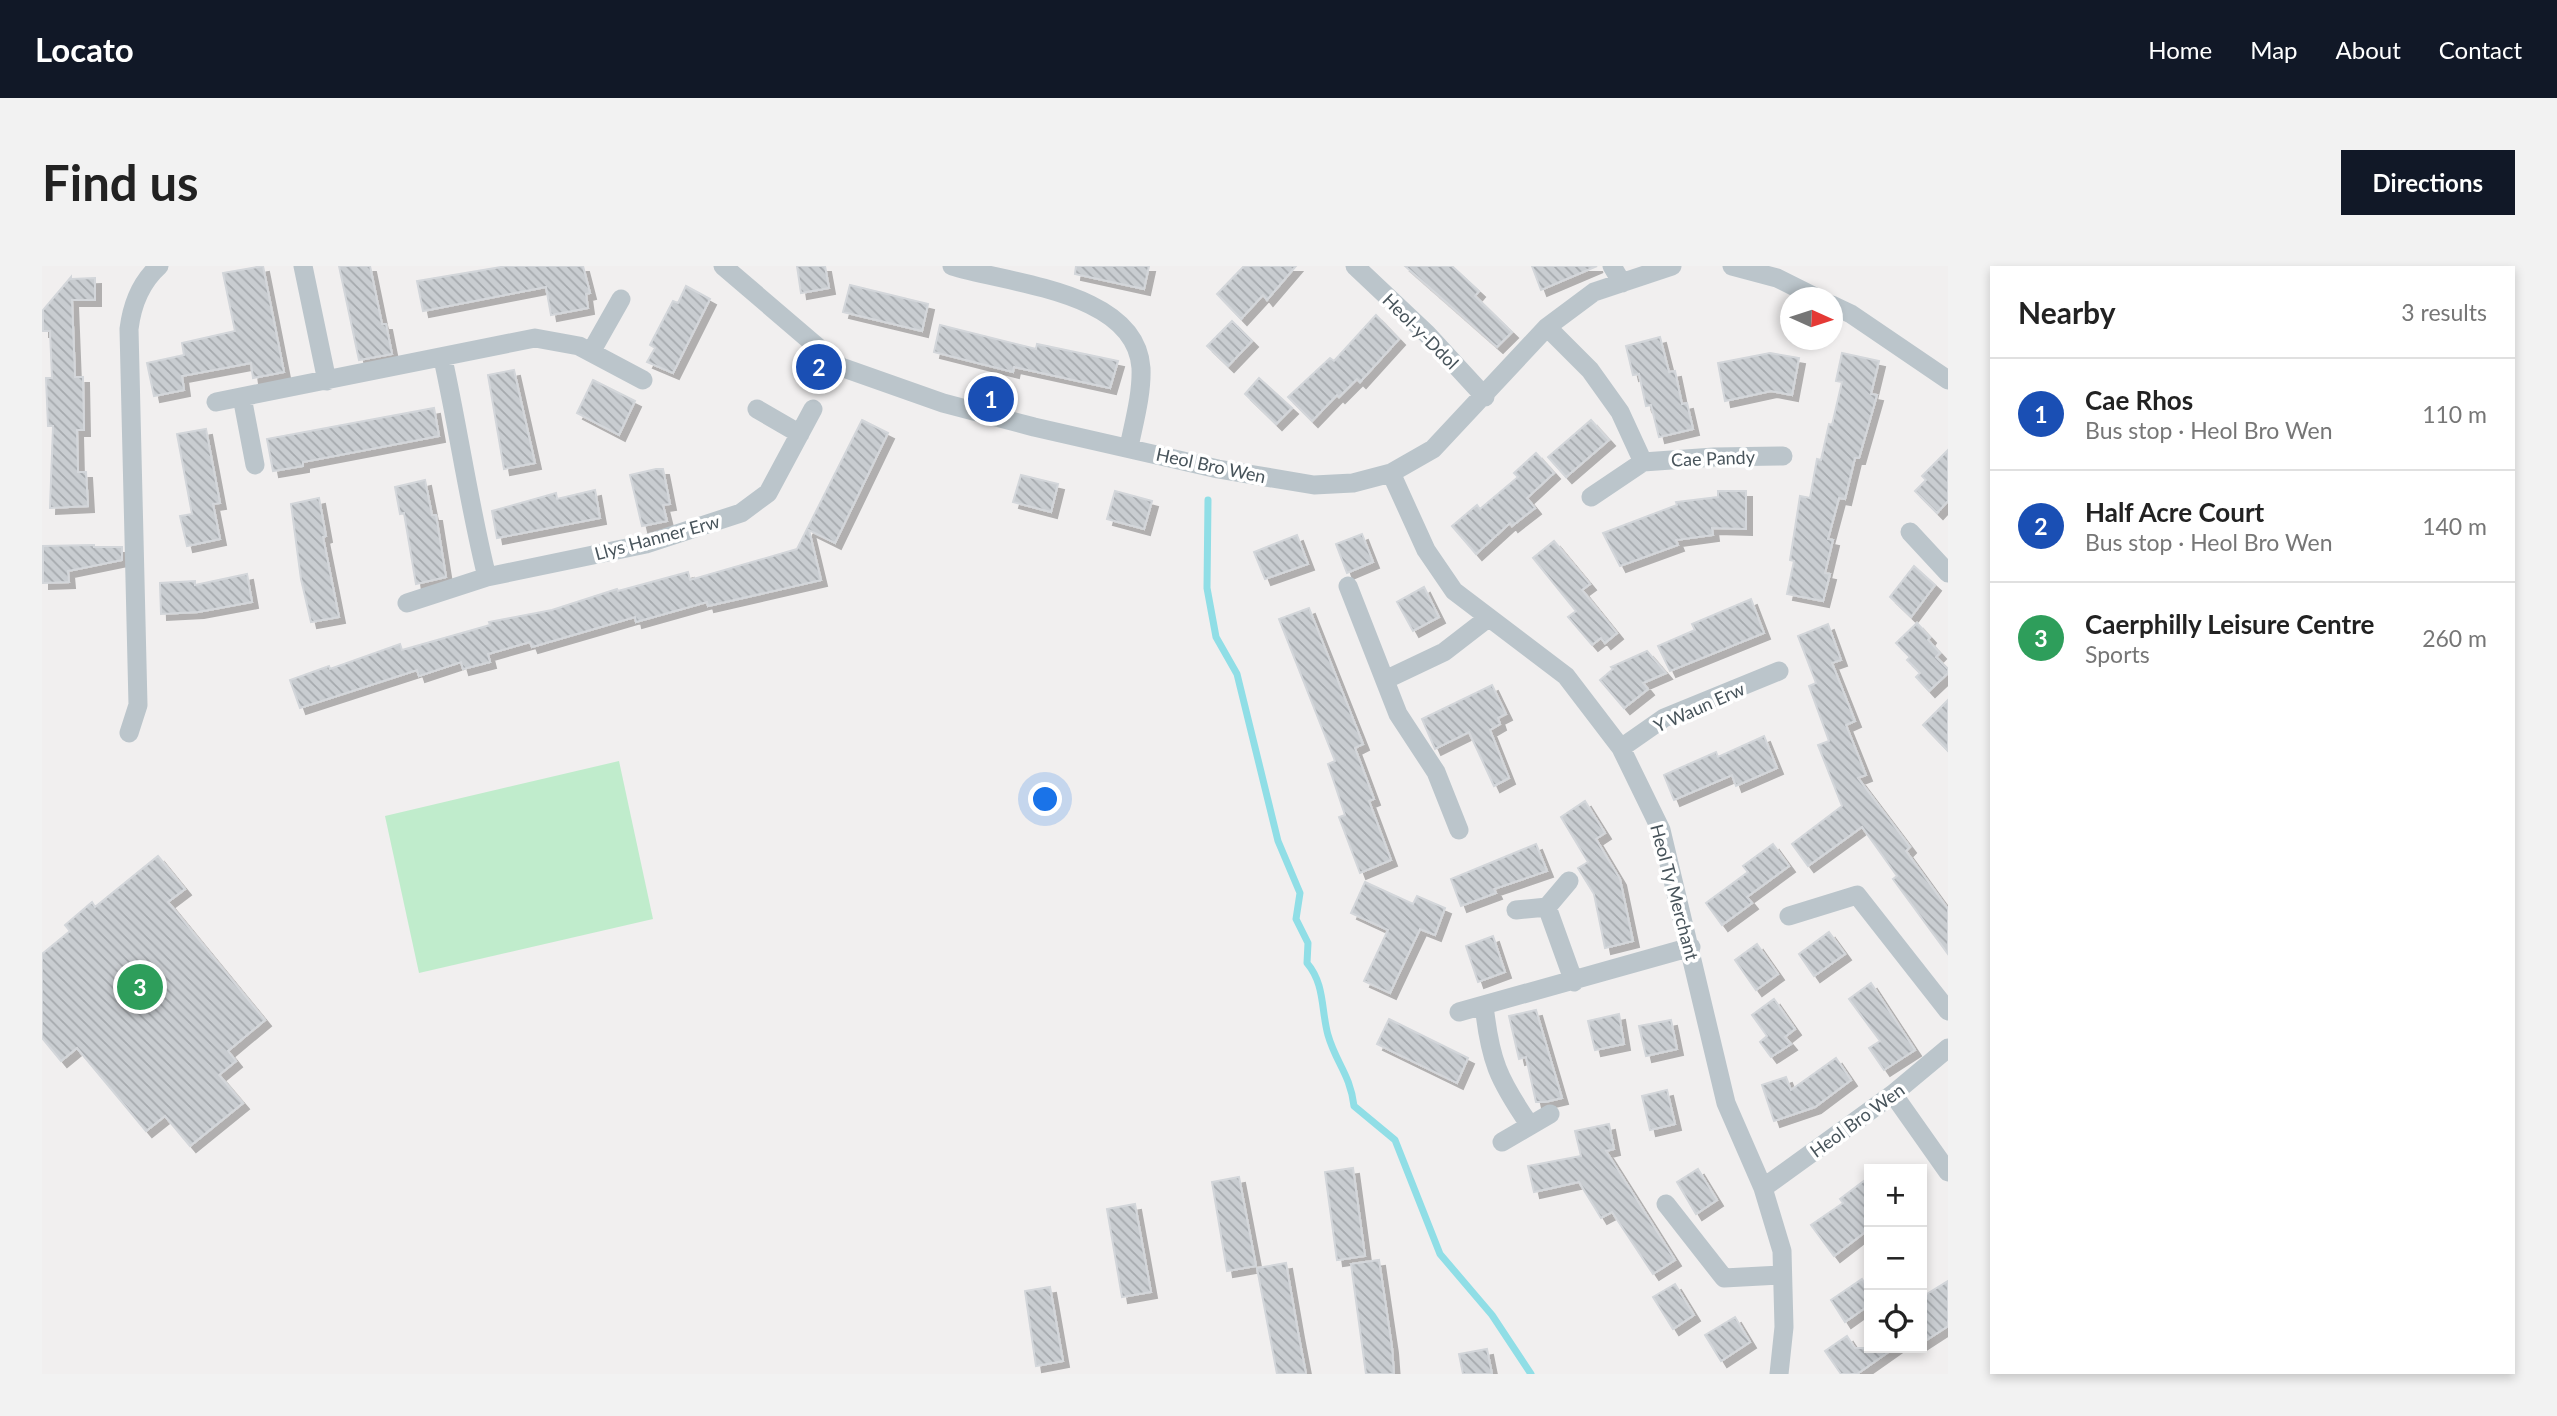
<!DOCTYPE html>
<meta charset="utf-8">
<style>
:root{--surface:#fff;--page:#f2f2f2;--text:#222;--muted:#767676;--line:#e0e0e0;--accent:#111827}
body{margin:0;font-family:Lato,sans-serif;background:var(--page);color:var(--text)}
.controls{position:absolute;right:21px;bottom:21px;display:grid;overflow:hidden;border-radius:0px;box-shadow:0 4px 10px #0003}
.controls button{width:63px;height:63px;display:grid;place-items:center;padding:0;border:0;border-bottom:2px solid var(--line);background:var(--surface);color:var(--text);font:35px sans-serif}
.compass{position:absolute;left:1738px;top:21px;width:63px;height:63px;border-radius:50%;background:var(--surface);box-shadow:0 4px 10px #0003;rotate:93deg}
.you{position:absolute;left:1004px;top:534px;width:24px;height:24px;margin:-18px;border:5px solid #fff;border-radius:50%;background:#1a73e8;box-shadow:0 0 0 10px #1a73e833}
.badge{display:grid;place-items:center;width:46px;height:46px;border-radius:50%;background:var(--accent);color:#fff;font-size:23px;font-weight:700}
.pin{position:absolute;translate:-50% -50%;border:4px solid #fff;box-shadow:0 2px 7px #0006}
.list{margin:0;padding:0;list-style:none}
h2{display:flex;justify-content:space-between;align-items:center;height:91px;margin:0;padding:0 28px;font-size:30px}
h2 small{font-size:23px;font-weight:400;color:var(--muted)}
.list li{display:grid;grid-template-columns:46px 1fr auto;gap:21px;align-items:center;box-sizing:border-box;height:112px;padding:0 28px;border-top:2px solid var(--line)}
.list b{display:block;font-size:26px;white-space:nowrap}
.list p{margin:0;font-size:23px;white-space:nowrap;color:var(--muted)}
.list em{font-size:23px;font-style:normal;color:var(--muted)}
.icon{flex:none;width:38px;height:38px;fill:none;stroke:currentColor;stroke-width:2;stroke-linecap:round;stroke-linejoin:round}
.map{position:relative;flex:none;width:1906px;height:1108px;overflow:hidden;border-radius:0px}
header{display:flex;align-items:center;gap:42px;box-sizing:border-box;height:98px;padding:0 35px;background:var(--accent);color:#fff}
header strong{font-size:33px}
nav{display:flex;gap:38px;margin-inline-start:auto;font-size:24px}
.intro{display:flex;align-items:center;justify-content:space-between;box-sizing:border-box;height:168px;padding:0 42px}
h1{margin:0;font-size:49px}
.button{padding:18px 32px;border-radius:0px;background:var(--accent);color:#fff;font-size:24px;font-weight:700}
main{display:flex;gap:42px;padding:0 42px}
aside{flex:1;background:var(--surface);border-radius:0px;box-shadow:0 4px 10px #0003}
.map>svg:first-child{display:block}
.pitch{fill:#c0eccc}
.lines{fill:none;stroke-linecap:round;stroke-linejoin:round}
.stream{stroke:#90dee6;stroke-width:7}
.building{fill:url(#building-back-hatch);stroke:#d3d6da;stroke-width:2;filter:url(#shadow)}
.street{stroke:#bbc5cb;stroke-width:19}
.labels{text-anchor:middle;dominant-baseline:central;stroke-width:7;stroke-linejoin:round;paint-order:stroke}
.street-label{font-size:18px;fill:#48545b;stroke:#fff}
</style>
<header>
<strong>Locato</strong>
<nav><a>Home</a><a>Map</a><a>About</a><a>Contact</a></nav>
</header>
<div class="intro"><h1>Find us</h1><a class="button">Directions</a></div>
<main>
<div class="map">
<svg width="1906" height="1108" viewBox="0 0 1906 1108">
<defs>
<pattern id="building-back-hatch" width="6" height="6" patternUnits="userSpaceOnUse" patternTransform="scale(1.75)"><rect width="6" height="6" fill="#c9cdd1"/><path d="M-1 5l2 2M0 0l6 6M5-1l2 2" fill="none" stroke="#a5a9ad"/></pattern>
<filter id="shadow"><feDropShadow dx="6" dy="6" stdDeviation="0" flood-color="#0004"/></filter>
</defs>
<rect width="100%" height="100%" fill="#f1efef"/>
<path class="pitch" d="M 577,495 L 611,653 L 377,707 L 343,550 Z"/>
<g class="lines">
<path class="stream" d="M 1166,234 L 1165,322 L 1174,371 L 1195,408 L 1236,575 L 1258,627 L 1254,653 L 1266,677 L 1265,697 C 1283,718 1279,744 1286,769 C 1294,797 1308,808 1312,840 L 1353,874 L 1398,988 L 1450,1049 L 1489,1108"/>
</g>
<path class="building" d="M 221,0 L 242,106 L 211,112 L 209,97 L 140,110 L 142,124 L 112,130 L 105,97 L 142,89 L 140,77 L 193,65 L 181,7 Z
M 297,0 L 328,0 L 340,58 L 344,58 L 350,88 L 317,94 Z
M 465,0 L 541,0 L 548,27 L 544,28 L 546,42 L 509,49 L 504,21 L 381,45 L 375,15 Z
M 755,0 L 783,0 L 787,22 L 759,27 Z
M 1034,0 L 1107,0 L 1102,23 L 1033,8 Z
M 1202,0 L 1254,0 L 1225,34 L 1221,29 L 1199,53 L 1175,28 Z
M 1363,0 L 1410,0 L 1437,25 L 1433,30 L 1470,66 L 1455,81 Z
M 1490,0 L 1555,0 L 1499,24 Z
M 29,11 L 29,13 L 53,12 L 53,34 L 30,34 L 33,111 L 41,111 L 42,164 L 35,164 L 36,206 L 44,206 L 46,240 L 8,242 L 11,160 L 6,160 L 4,112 L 10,112 L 8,65 L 1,65 L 1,44 Z
M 808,19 L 886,38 L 880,65 L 801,46 Z
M 644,20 L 668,33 L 631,107 L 605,96 L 613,82 L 608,79 L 631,35 L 636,37 Z
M 1334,49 L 1357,73 L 1318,116 L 1315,113 L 1297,131 L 1295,129 L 1270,155 L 1246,131 L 1288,92 L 1292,95 Z
M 1190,55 L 1210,75 L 1186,100 L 1165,80 Z
M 898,59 L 994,83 L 995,78 L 1076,95 L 1068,122 L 972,101 L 971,106 L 892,86 Z
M 1618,71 L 1627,106 L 1633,105 L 1640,138 L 1645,137 L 1651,163 L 1617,171 L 1609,139 L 1604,140 L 1597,108 L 1591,109 L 1584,80 Z
M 1728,87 L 1757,92 L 1750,129 L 1729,125 L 1683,135 L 1676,97 Z
M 1800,87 L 1837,95 L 1829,128 L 1835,129 L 1817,192 L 1813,192 L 1803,233 L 1797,232 L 1786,273 L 1791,274 L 1783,307 L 1788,308 L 1781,335 L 1745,328 L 1752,295 L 1748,294 L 1758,230 L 1768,232 L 1775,193 L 1779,194 L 1787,158 L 1790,159 L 1800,116 L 1794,115 Z
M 472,104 L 493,197 L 462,203 L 446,109 Z
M 1217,112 L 1250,142 L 1234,158 L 1203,128 Z
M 551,114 L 593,135 L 577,169 L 535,147 Z
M 392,142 L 397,170 L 261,196 L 261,200 L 231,205 L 225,173 Z
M 820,154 L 846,167 L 793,277 L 767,264 L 779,314 L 666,340 L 665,336 L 594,356 L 593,351 L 490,381 L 488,376 L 446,388 L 448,396 L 421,403 L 419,396 L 377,410 L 375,404 L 258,442 L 248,414 L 287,400 L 288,403 L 358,378 L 360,384 L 448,359 L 447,356 L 510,344 L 575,323 L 576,325 L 646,306 L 648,314 L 755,283 Z
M 1549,154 L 1567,174 L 1524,211 L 1506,191 Z
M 164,163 L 178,237 L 171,238 L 178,273 L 145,280 L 138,250 L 150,248 L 135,168 Z
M 1906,184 L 1906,235 L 1895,247 L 1873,225 L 1884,214 L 1880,210 Z
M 1494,187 L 1512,207 L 1485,232 L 1493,242 L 1470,260 L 1468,257 L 1434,288 L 1410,260 L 1435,239 L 1438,243 L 1476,211 L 1472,207 Z
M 614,203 L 621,203 L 628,238 L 621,239 L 625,255 L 600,260 L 588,209 Z
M 979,209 L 1016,218 L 1009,246 L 971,236 Z
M 383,214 L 390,249 L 394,249 L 404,311 L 374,318 L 362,247 L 358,248 L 353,221 Z
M 553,224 L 558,252 L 455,272 L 450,245 L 514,227 L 515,233 Z
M 1073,225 L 1110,235 L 1102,263 L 1065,253 Z
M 1676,225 L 1704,225 L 1704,263 L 1670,262 L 1671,269 L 1634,274 L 1636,279 L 1578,300 L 1561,267 L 1635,239 L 1634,236 L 1676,231 Z
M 277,232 L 284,270 L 281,271 L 297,351 L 269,356 L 259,313 L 249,238 Z
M 1320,268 L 1331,296 L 1305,307 L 1294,278 Z
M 1255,269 L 1266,298 L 1223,313 L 1212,286 Z
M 1512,275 L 1548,318 L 1540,324 L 1575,367 L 1563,377 L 1559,372 L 1550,379 L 1526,351 L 1534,345 L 1491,292 Z
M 52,279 L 52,281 L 80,281 L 80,294 L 26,305 L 27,316 L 1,317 L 1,280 Z
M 1872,300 L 1893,319 L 1869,351 L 1848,331 Z
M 205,308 L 210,336 L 156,346 L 119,348 L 118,317 L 153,315 L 153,319 Z
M 1382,321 L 1397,351 L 1371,365 L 1355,336 Z
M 1709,333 L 1722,367 L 1628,405 L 1616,380 L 1653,364 L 1650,358 Z
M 1267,342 L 1321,478 L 1313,482 L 1332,533 L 1327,535 L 1349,594 L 1318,607 L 1297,551 L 1303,549 L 1286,498 L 1293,495 L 1237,353 Z
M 1875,357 L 1888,371 L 1886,374 L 1898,387 L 1894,391 L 1906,403 L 1906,407 L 1887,425 L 1874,411 L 1878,407 L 1865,394 L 1868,391 L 1854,377 Z
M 1786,358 L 1799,394 L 1790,397 L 1813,455 L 1804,459 L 1824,509 L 1816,512 L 1868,581 L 1864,585 L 1906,643 L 1906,688 L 1851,613 L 1855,610 L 1820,561 L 1766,600 L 1750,578 L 1800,540 L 1776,479 L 1787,475 L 1767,420 L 1774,417 L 1756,370 Z
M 1605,385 L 1624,407 L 1601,417 L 1606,423 L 1582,442 L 1558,414 L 1571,403 L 1569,401 Z
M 1450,419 L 1464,448 L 1456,452 L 1458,458 L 1448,464 L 1467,512 L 1452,520 L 1427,466 L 1393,483 L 1380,453 Z
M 1906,434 L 1906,485 L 1881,459 Z
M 1722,470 L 1735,502 L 1694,520 L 1690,509 L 1632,534 L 1622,509 L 1674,486 L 1676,491 Z
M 1543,535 L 1563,567 L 1554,573 L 1578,613 L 1591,675 L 1563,682 L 1552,628 L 1536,602 L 1546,596 L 1519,551 Z
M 1494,578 L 1505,605 L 1452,623 L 1454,627 L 1419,640 L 1409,613 Z
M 1731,578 L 1747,600 L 1705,631 L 1710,637 L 1680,659 L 1664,637 L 1706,606 L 1701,600 Z
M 116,590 L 143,623 L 126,636 L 223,754 L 186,785 L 194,795 L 177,809 L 201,837 L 148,880 L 123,850 L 104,865 L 35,782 L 19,795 L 0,772 L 0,688 L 28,665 L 23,659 L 50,636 L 53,641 Z
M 1323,616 L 1371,638 L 1375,630 L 1403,642 L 1393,669 L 1378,663 L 1348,727 L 1322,715 L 1346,664 L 1309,647 Z
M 1787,666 L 1803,688 L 1772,710 L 1757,688 Z
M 1451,670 L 1463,706 L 1436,716 L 1424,680 Z
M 1715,678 L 1736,708 L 1714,724 L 1693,694 Z
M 1829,717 L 1873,784 L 1842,804 L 1827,782 L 1838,775 L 1807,733 Z
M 1732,733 L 1753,763 L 1743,771 L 1749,778 L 1729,791 L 1718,776 L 1725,770 L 1710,749 Z
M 1494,744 L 1520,832 L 1503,836 L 1494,836 L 1484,791 L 1477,793 L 1467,750 Z
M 1577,748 L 1582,778 L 1553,784 L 1546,755 Z
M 1347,753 L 1426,792 L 1415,817 L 1335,778 Z
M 1629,754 L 1635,783 L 1604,790 L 1597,760 Z
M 1794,792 L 1809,814 L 1773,841 L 1732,855 L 1720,819 L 1744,811 L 1749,824 Z
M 1625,824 L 1633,858 L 1608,864 L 1600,830 Z
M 1567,858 L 1572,883 L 1564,885 L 1633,994 L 1611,1008 L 1570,946 L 1559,952 L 1537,916 L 1492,926 L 1486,900 L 1539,890 L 1533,865 Z
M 1311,902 L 1323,990 L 1295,994 L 1283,906 Z
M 1656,903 L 1675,934 L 1654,948 L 1635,916 Z
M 1197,911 L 1214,1000 L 1185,1005 L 1170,916 Z
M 1827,911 L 1827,963 L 1792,990 L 1769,959 L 1801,937 L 1798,933 Z
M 1093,938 L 1109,1026 L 1080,1031 L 1065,943 Z
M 1337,994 L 1350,1081 L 1352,1108 L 1324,1108 L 1309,998 Z
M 1244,997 L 1256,1066 L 1264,1108 L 1235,1108 L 1232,1092 L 1215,1002 Z
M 1820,1013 L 1827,1024 L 1827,1039 L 1803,1056 L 1789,1034 Z
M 1906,1015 L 1906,1060 L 1880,1077 L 1880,1031 Z
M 1633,1018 L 1652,1049 L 1631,1063 L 1611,1031 Z
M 1008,1021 L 1021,1095 L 994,1100 L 983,1025 Z
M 1693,1051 L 1708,1076 L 1679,1095 L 1663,1069 Z
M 1805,1070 L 1813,1082 L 1852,1082 L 1815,1108 L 1799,1108 L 1783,1085 Z
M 1445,1083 L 1450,1108 L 1421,1108 L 1417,1088 Z"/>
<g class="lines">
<path class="street" d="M 261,0 L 285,115
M 681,0 L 799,101 L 901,137 L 992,161 L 1176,203 L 1272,219 L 1311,217 L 1349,207 L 1391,183 L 1505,61 L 1552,26 L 1630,0
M 910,0 C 967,18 1094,25 1099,102 C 1100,128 1092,156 1087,181
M 1313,0 L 1385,68 L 1443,131
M 1570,0 L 1580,17
M 1690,0 L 1735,12 L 1775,32
M 1790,39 L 1809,48 L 1906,114
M 1505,61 L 1548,104 L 1578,146 L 1601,196
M 549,86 L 579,33
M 401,93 C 417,166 427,239 445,311
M 200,131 L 213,199
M 174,136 L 493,72 L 537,80 L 601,114
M 715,143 L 758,168
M 1349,207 L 1384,284 L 1412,325 L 1524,410 L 1579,482 L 1619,564 L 1684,837 L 1721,922 L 1740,985 L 1742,1061 L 1737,1108
M 1549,231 L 1601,196 L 1672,191 L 1741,190
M 1868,266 L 1906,307
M 1306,320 L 1356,448 L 1394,506 L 1417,564
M 365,337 L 445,311 L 604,278 L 699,247 L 726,227 L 771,143
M 1343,414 L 1402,386 L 1446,352
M 87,467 L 96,439 L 87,63 C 90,39 98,17 117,0
M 1579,482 L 1622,452 L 1737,405
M 1527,615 L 1505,641 L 1532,716
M 1474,644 L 1505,641
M 1747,650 L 1815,629 L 1906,745
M 1442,739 C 1448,794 1456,813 1487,858
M 1417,746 L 1649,681
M 1851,828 L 1906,906
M 1460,876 L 1508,848
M 1721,922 L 1851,828 L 1906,782
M 1624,938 L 1682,1012 L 1740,1009"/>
</g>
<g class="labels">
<g class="street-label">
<text transform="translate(1379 65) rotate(45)">Heol-y-Ddol</text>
<text transform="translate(1671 192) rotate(-2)">Cae Pandy</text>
<text transform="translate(1169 199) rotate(12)">Heol Bro Wen</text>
<text transform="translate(615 271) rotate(-15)">Llys Hanner Erw</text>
<text transform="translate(1657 441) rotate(-24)">Y Waun Erw</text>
<text transform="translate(1633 626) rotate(75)">Heol Ty Merchant</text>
<text transform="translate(1815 854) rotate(-36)">Heol Bro Wen</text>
</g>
</g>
</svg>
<div class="controls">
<button>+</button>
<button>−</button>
<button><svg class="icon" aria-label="locate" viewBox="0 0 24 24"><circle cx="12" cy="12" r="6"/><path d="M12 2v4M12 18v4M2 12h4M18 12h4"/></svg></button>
</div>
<svg class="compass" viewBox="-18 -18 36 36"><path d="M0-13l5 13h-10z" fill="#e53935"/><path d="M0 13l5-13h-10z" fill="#767676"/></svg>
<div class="you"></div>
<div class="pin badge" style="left:949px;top:133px;background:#1a4fb4">1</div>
<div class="pin badge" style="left:777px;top:101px;background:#1a4fb4">2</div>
<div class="pin badge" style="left:98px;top:721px;background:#2e9e5b">3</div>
</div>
<aside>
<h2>Nearby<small>3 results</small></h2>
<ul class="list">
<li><span class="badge" style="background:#1a4fb4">1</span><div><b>Cae Rhos</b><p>Bus stop · Heol Bro Wen</p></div><em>110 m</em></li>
<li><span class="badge" style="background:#1a4fb4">2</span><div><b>Half Acre Court</b><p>Bus stop · Heol Bro Wen</p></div><em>140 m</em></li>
<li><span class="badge" style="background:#2e9e5b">3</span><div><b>Caerphilly Leisure Centre</b><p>Sports</p></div><em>260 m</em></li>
</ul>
</aside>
</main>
